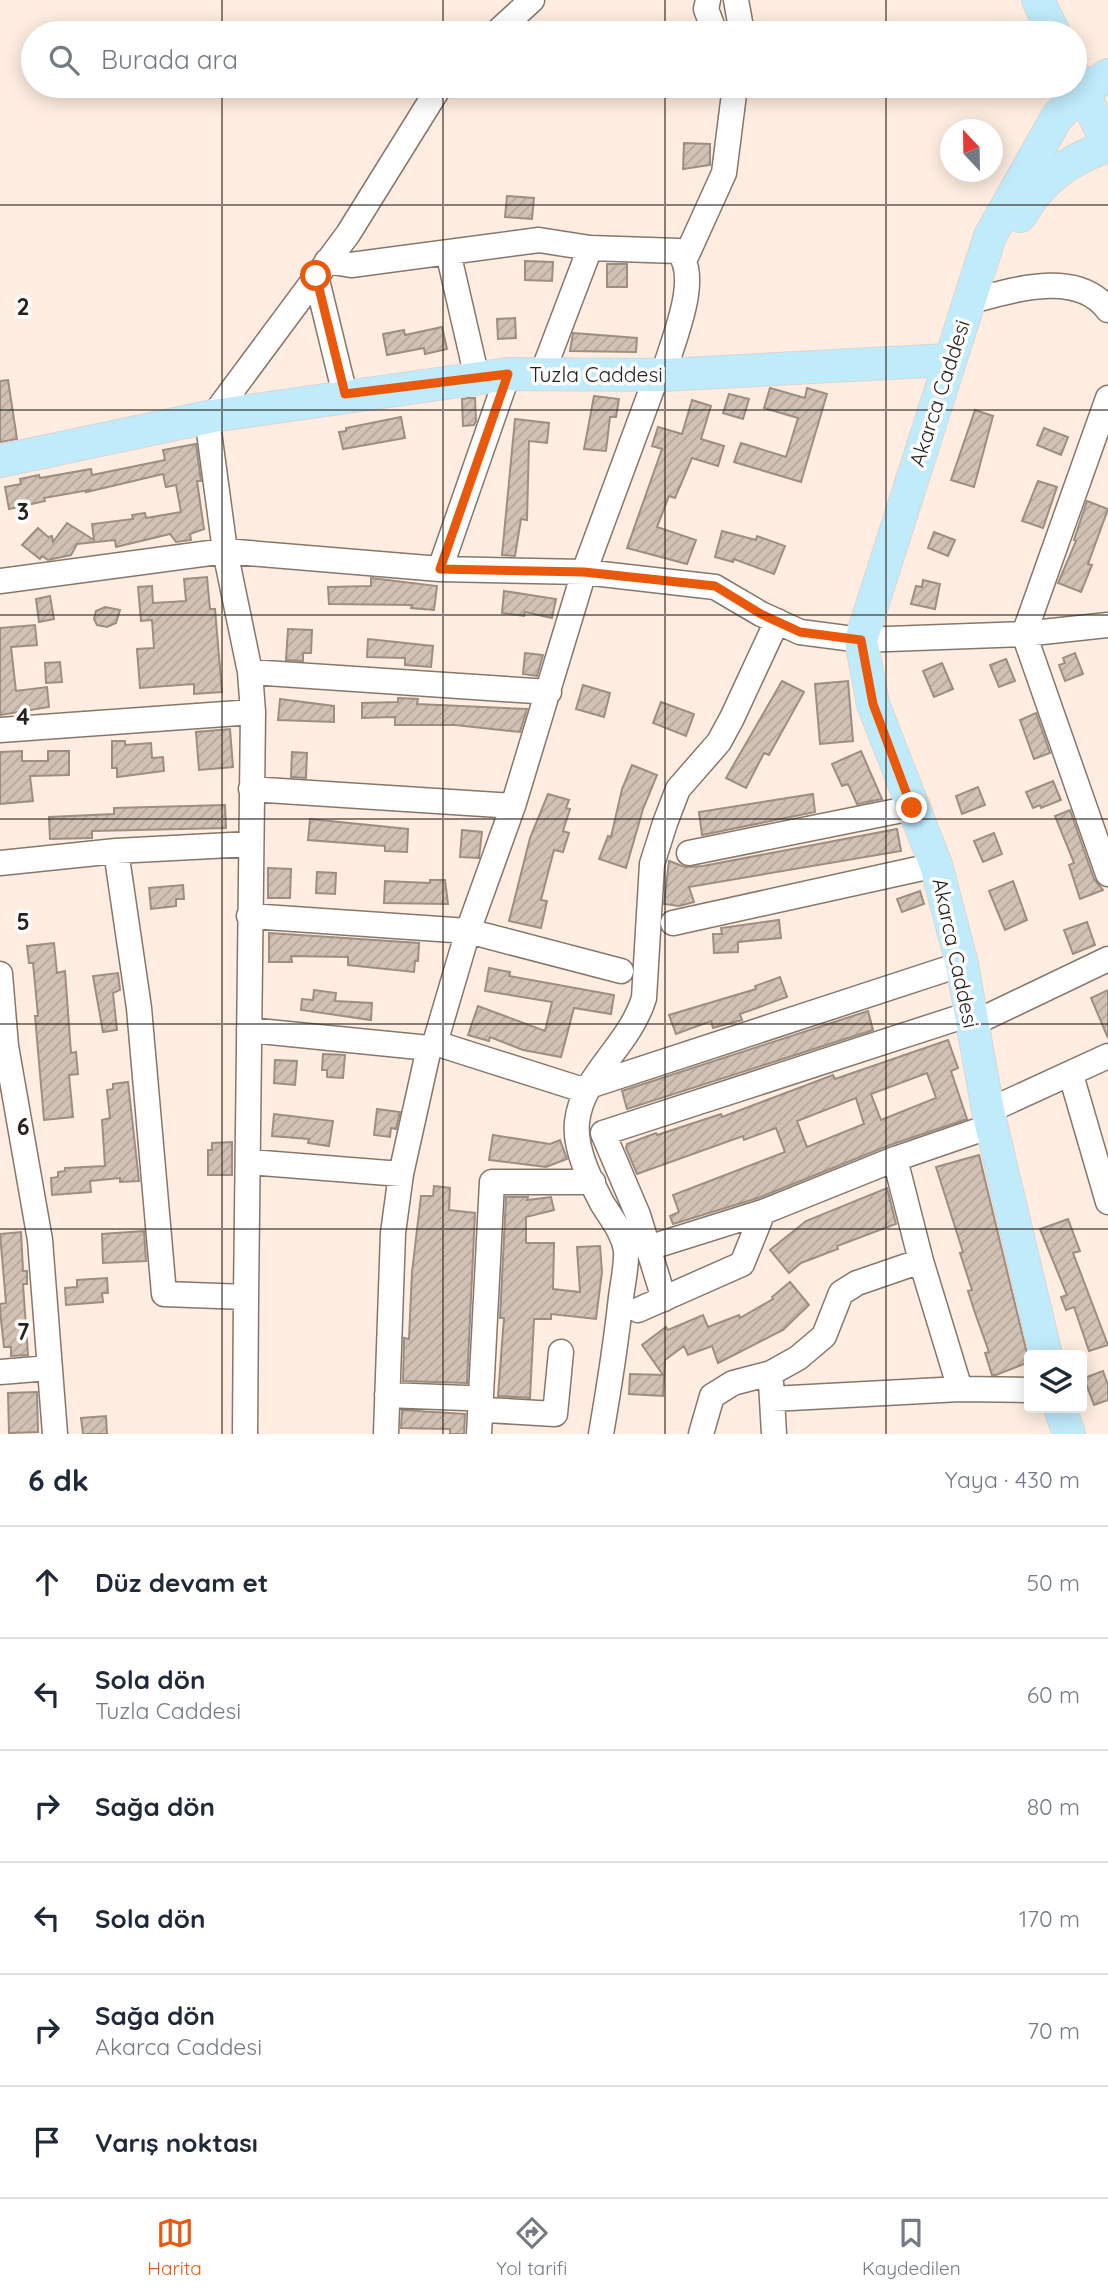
<!DOCTYPE html>
<html lang="tr">
<meta charset="utf-8">
<style>
:root{--surface:#fff;--page:#f2f2f3;--text:#1f2937;--muted:#747a83;--line:#e0e1e3;--accent:#ea580c}
body{margin:0;font-family:Quicksand,sans-serif;background:var(--page);color:var(--text)}
.controls{position:absolute;right:21px;bottom:21px;display:grid;overflow:hidden;border-radius:7px;box-shadow:0 4px 18px #0003}
.controls button{width:63px;height:63px;display:grid;place-items:center;padding:0;border:0;border-bottom:2px solid var(--line);background:var(--surface);color:var(--text);font:35px sans-serif}
.compass{position:absolute;left:940px;top:119px;width:63px;height:63px;border-radius:50%;background:var(--surface);box-shadow:0 4px 18px #0003;rotate:338deg}
.stop{position:absolute;width:21px;height:21px;margin:-16px;border:5px solid #ea580c;border-radius:50%;background:#fff}
.stop.end{background:#ea580c;border-color:#fff;box-shadow:0 2px 7px #0008}
.list{margin:0;padding:0;list-style:none}
h2{display:flex;justify-content:space-between;align-items:center;height:91px;margin:0;padding:0 28px;font-size:30px}
h2 small{font-size:23px;font-weight:400;color:var(--muted)}
.list li{display:grid;grid-template-columns:46px 1fr auto;gap:21px;align-items:center;box-sizing:border-box;height:112px;padding:0 28px;border-top:2px solid var(--line)}
.list b{display:block;font-size:26px;white-space:nowrap}
.list p{margin:0;font-size:23px;white-space:nowrap;color:var(--muted)}
.list em{font-size:23px;font-style:normal;color:var(--muted)}
.icon{flex:none;width:38px;height:38px;fill:none;stroke:currentColor;stroke-width:2;stroke-linecap:round;stroke-linejoin:round}
.map{position:relative;flex:none;width:1108px;height:1434px;overflow:hidden}
.search{position:absolute;background:var(--surface);box-shadow:0 4px 18px #0003;left:21px;right:21px;top:21px;height:77px;display:flex;align-items:center;gap:18px;box-sizing:border-box;padding:0 24px;border-radius:38px;color:var(--muted);font-size:26px}
.sheet{height:763px;background:var(--surface)}
nav{display:flex;justify-content:space-around;align-items:center;box-sizing:border-box;height:98px;border-top:2px solid var(--line);background:var(--surface);font-size:19px;color:var(--muted)}
nav a{display:grid;justify-items:center;gap:4px}
nav .on{color:var(--accent)}
.map>svg:first-child{display:block}
.building{fill:url(#building-hatch);stroke:#9d8e81;stroke-width:2;fill-rule:evenodd}
.lines{fill:none;stroke-linecap:round;stroke-linejoin:round}
.minor-casing{stroke:#85776b;stroke-width:27}
.major-casing{stroke:#d8d7d6;stroke-width:34}
.minor{stroke:#fff;stroke-width:24}
.major{stroke:#bfebfb;stroke-width:32}
.route{stroke:#ea580c;stroke-width:9}
.grid{fill:none;stroke:#27221d;stroke-width:2;stroke-opacity:0.55}
.labels{text-anchor:middle;dominant-baseline:central;stroke-width:7;stroke-linejoin:round;paint-order:stroke}
.street-label{font-size:21px;fill:#27221d;stroke:#fefefe}
.grid-label{font-size:23px;text-anchor:middle;font-weight:bold;fill:#27221d;stroke:#fefefe;stroke-width:7;stroke-linejoin:round;paint-order:stroke}
</style>
<div class="map">
<svg width="1108" height="1434" viewBox="0 0 1108 1434">
<defs>
<pattern id="building-hatch" width="6" height="6" patternUnits="userSpaceOnUse" patternTransform="scale(1.75)"><rect width="6" height="6" fill="#d2c2b5"/><path d="M-1 1l2-2M0 6l6-6M5 7l2-2" fill="none" stroke="#b4a69b"/></pattern>
</defs>
<rect width="100%" height="100%" fill="#feede0"/>
<path class="building" d="M 684,143 L 710,144 L 710,165 L 683,169 Z
M 507,196 L 534,198 L 532,219 L 505,217 Z
M 525,261 L 553,262 L 552,281 L 525,280 Z
M 607,264 L 627,264 L 627,287 L 607,287 Z
M 515,318 L 516,338 L 498,339 L 497,319 Z
M 442,327 L 447,349 L 425,354 L 424,348 L 387,355 L 383,334 L 404,330 L 405,335 Z
M 573,333 L 637,338 L 636,352 L 570,351 Z
M 8,380 L 17,439 L 0,442 L 0,381 Z
M 770,388 L 805,398 L 807,388 L 827,394 L 801,482 L 734,462 L 741,443 L 786,457 L 798,418 L 764,408 Z
M 729,394 L 749,399 L 743,419 L 723,413 Z
M 594,396 L 619,399 L 616,417 L 610,417 L 606,451 L 584,449 Z
M 468,398 L 475,398 L 476,421 L 474,425 L 463,426 L 462,399 Z
M 692,400 L 711,406 L 701,439 L 724,446 L 718,466 L 692,458 L 675,498 L 669,496 L 657,527 L 696,540 L 687,564 L 627,548 L 662,449 L 652,446 L 658,427 L 682,434 Z
M 975,410 L 993,416 L 974,487 L 951,480 Z
M 401,417 L 405,438 L 343,449 L 339,432 L 346,431 L 346,428 Z
M 515,419 L 549,423 L 547,443 L 529,441 L 527,520 L 521,519 L 515,556 L 502,555 Z
M 1044,428 L 1068,437 L 1061,455 L 1037,445 Z
M 196,444 L 201,481 L 197,481 L 204,529 L 190,534 L 191,540 L 176,542 L 170,534 L 116,547 L 115,540 L 77,544 L 71,555 L 48,560 L 42,556 L 40,559 L 22,545 L 38,528 L 48,537 L 52,536 L 53,542 L 67,523 L 94,540 L 92,524 L 133,519 L 132,515 L 145,513 L 146,518 L 181,512 L 176,485 L 166,487 L 163,474 L 87,492 L 89,490 L 44,498 L 45,501 L 9,509 L 5,487 L 21,484 L 20,479 L 39,475 L 40,478 L 91,469 L 92,475 L 165,460 L 163,450 Z
M 1038,481 L 1057,487 L 1043,528 L 1022,521 Z
M 1087,501 L 1108,509 L 1088,564 L 1092,565 L 1081,592 L 1058,583 L 1076,541 L 1074,540 Z
M 722,531 L 756,540 L 757,536 L 785,546 L 774,574 L 734,559 L 733,562 L 715,557 Z
M 934,532 L 955,540 L 948,556 L 928,548 Z
M 207,577 L 210,609 L 215,609 L 222,692 L 194,694 L 194,684 L 140,688 L 137,649 L 154,648 L 152,620 L 141,621 L 138,587 L 152,586 L 153,603 L 186,601 L 184,579 Z
M 371,578 L 437,586 L 434,610 L 411,608 L 412,605 L 329,604 L 328,587 L 371,586 Z
M 923,580 L 940,584 L 935,609 L 911,604 L 916,586 L 922,587 Z
M 504,591 L 556,599 L 552,618 L 525,612 L 524,616 L 502,613 Z
M 50,596 L 54,619 L 39,622 L 36,599 Z
M 105,607 L 120,610 L 116,623 L 107,627 L 97,625 L 94,619 L 96,611 Z
M 35,625 L 37,645 L 11,647 L 16,691 L 47,687 L 49,707 L 0,715 L 0,628 Z
M 288,629 L 312,630 L 311,653 L 303,653 L 303,661 L 286,660 Z
M 368,639 L 433,646 L 431,667 L 405,665 L 405,658 L 367,657 Z
M 525,653 L 543,655 L 537,676 L 523,674 Z
M 1075,653 L 1083,674 L 1065,681 L 1059,665 L 1065,663 L 1063,658 Z
M 1006,659 L 1015,681 L 999,687 L 990,665 Z
M 60,662 L 62,682 L 46,683 L 45,663 Z
M 942,663 L 953,689 L 934,697 L 923,671 Z
M 782,681 L 804,692 L 769,755 L 764,753 L 746,788 L 726,778 Z
M 848,681 L 853,741 L 820,744 L 815,684 Z
M 583,685 L 610,693 L 604,717 L 576,709 Z
M 398,698 L 418,699 L 417,704 L 527,709 L 520,732 L 455,725 L 395,725 L 395,717 L 362,718 L 362,703 L 398,702 Z
M 280,699 L 334,706 L 334,722 L 278,720 Z
M 661,702 L 694,714 L 686,736 L 653,723 Z
M 1036,713 L 1050,753 L 1034,759 L 1020,720 Z
M 230,729 L 233,767 L 199,770 L 196,732 Z
M 112,741 L 125,741 L 125,745 L 151,743 L 152,758 L 163,757 L 164,771 L 117,777 L 117,768 L 112,768 Z
M 22,751 L 22,761 L 48,761 L 48,751 L 69,751 L 69,775 L 30,776 L 33,801 L 0,804 L 0,752 Z
M 861,751 L 882,799 L 857,804 L 848,784 L 842,786 L 832,764 Z
M 292,752 L 307,753 L 306,778 L 291,777 Z
M 632,765 L 657,775 L 643,809 L 626,868 L 599,859 L 608,836 L 611,837 L 622,789 Z
M 1053,781 L 1061,800 L 1041,808 L 1040,805 L 1033,808 L 1026,792 Z
M 978,787 L 985,805 L 962,814 L 956,796 Z
M 548,794 L 569,800 L 566,808 L 570,809 L 563,831 L 569,833 L 563,852 L 554,850 L 541,900 L 547,901 L 541,928 L 509,921 L 530,838 Z
M 813,794 L 815,812 L 702,835 L 699,812 Z
M 225,805 L 226,828 L 92,831 L 92,838 L 50,839 L 49,817 L 114,814 L 114,808 Z
M 1070,810 L 1094,879 L 1103,890 L 1080,899 L 1069,865 L 1074,863 L 1055,816 Z
M 310,819 L 408,829 L 407,852 L 385,851 L 385,846 L 308,840 Z
M 897,829 L 901,851 L 689,887 L 694,902 L 679,906 L 664,904 L 669,861 L 685,867 L 703,866 Z
M 462,830 L 482,832 L 479,858 L 460,857 Z
M 994,833 L 1002,854 L 983,862 L 974,841 Z
M 268,868 L 291,869 L 290,898 L 268,898 Z
M 317,872 L 336,873 L 335,894 L 316,893 Z
M 430,880 L 445,880 L 448,904 L 384,903 L 385,881 L 430,883 Z
M 1013,881 L 1027,920 L 1005,930 L 989,891 Z
M 183,885 L 184,899 L 176,899 L 176,906 L 151,909 L 149,888 Z
M 920,891 L 924,904 L 902,912 L 897,899 Z
M 779,920 L 781,938 L 738,942 L 738,952 L 714,953 L 713,934 L 722,934 L 721,928 Z
M 1087,922 L 1095,945 L 1073,954 L 1064,930 Z
M 269,933 L 419,943 L 418,961 L 415,961 L 414,972 L 348,965 L 348,957 L 291,956 L 292,962 L 269,962 Z
M 54,943 L 57,973 L 65,971 L 71,1053 L 76,1052 L 78,1074 L 69,1075 L 73,1117 L 44,1120 L 35,1016 L 38,1016 L 33,963 L 29,963 L 27,946 Z
M 489,968 L 510,972 L 509,976 L 614,995 L 611,1014 L 574,1008 L 561,1057 L 523,1050 L 490,1037 L 489,1041 L 468,1035 L 478,1006 L 545,1031 L 552,1002 L 485,991 Z
M 118,973 L 120,990 L 113,993 L 117,1030 L 103,1032 L 93,976 Z
M 780,977 L 787,997 L 740,1014 L 742,1020 L 713,1028 L 711,1021 L 676,1034 L 669,1015 L 756,989 L 755,986 Z
M 314,990 L 336,993 L 335,1001 L 372,1003 L 371,1020 L 301,1010 L 302,999 L 313,1000 Z
M 1108,990 L 1108,1038 L 1091,998 Z
M 868,1011 L 873,1030 L 627,1109 L 622,1091 Z
M 948,1040 L 958,1068 L 951,1071 L 967,1119 L 890,1145 L 758,1198 L 673,1224 L 670,1216 L 679,1212 L 673,1195 L 785,1152 L 776,1128 L 744,1140 L 743,1136 L 637,1174 L 626,1148 L 627,1144 L 656,1133 L 657,1135 L 721,1114 L 722,1117 L 833,1075 L 835,1079 ZM 927,1073 L 936,1098 L 881,1120 L 871,1094 ZM 856,1098 L 864,1124 L 807,1147 L 797,1121 Z
M 323,1054 L 345,1055 L 343,1078 L 327,1077 L 327,1070 L 322,1070 Z
M 275,1060 L 297,1061 L 295,1085 L 274,1083 Z
M 128,1082 L 139,1181 L 120,1182 L 120,1178 L 90,1181 L 91,1192 L 52,1195 L 51,1178 L 58,1177 L 58,1172 L 65,1171 L 65,1168 L 105,1166 L 102,1120 L 110,1118 L 107,1090 L 113,1089 L 113,1084 Z
M 377,1109 L 400,1112 L 396,1129 L 391,1128 L 390,1137 L 374,1135 Z
M 274,1114 L 333,1121 L 329,1146 L 308,1143 L 309,1139 L 272,1136 Z
M 493,1135 L 550,1144 L 560,1140 L 567,1159 L 546,1167 L 489,1160 Z
M 232,1142 L 232,1175 L 208,1175 L 208,1150 L 212,1150 L 212,1143 Z
M 979,1155 L 1029,1362 L 996,1375 L 992,1375 L 985,1353 L 989,1352 L 975,1313 L 968,1291 L 972,1290 L 960,1253 L 963,1252 L 936,1167 Z
M 434,1186 L 450,1188 L 449,1210 L 475,1213 L 467,1383 L 403,1381 L 404,1338 L 409,1339 L 412,1272 L 421,1196 L 433,1196 Z
M 887,1188 L 896,1224 L 837,1246 L 838,1249 L 801,1263 L 789,1273 L 770,1250 L 806,1221 Z
M 506,1197 L 528,1197 L 527,1200 L 551,1197 L 554,1210 L 526,1217 L 526,1243 L 554,1243 L 553,1289 L 580,1292 L 577,1247 L 600,1246 L 602,1272 L 596,1319 L 551,1314 L 551,1319 L 534,1319 L 530,1398 L 498,1396 L 504,1318 L 500,1318 Z
M 1068,1219 L 1080,1251 L 1073,1253 L 1108,1345 L 1089,1351 L 1074,1307 L 1066,1310 L 1061,1297 L 1067,1295 L 1040,1229 Z
M 144,1231 L 146,1261 L 103,1263 L 102,1234 Z
M 21,1232 L 23,1271 L 27,1271 L 27,1284 L 23,1284 L 28,1355 L 11,1356 L 11,1347 L 4,1347 L 1,1320 L 0,1304 L 6,1303 L 0,1234 Z
M 107,1278 L 108,1293 L 102,1293 L 103,1302 L 66,1305 L 65,1288 L 77,1287 L 77,1280 Z
M 790,1282 L 809,1305 L 783,1330 L 718,1363 L 712,1346 L 688,1355 L 684,1346 L 665,1360 L 663,1396 L 629,1394 L 630,1374 L 663,1375 L 642,1345 L 666,1327 L 668,1330 L 703,1315 L 708,1327 L 739,1315 L 740,1318 L 773,1299 L 772,1297 Z
M 1103,1371 L 1108,1385 L 1108,1400 L 1094,1405 L 1084,1378 Z
M 37,1392 L 38,1432 L 9,1433 L 8,1393 Z
M 402,1410 L 465,1414 L 464,1434 L 450,1434 L 450,1429 L 401,1428 Z
M 106,1416 L 107,1434 L 83,1434 L 81,1418 Z"/>
<g class="lines">
<defs>
<path id="minor" d="M 708,0 L 706,9 L 715,33
M 736,0 L 742,33
M 496,33 L 532,0
M 448,252 L 477,378
M 685,259 L 724,173 L 735,86
M 327,261 L 351,265 L 539,240 L 590,248 L 678,251 C 702,278 672,342 663,375
M 316,276 L 345,395
M 968,302 C 1010,291 1077,268 1108,310
M 542,374 L 590,248
M 1108,398 L 1024,634 L 1108,874
M 213,416 L 348,234 L 440,86
M 440,569 L 508,374
M 0,581 L 225,551 L 440,569 L 584,572 L 715,587 L 761,614 L 800,632 L 861,640 L 1024,634 L 1108,625
M 250,672 L 549,692
M 0,730 L 253,712
M 251,789 L 513,806
M 116,851 L 139,1008 L 164,1294 L 246,1297 L 253,712 L 250,672 L 225,551 L 207,417
M 689,853 L 912,808
M 0,863 L 116,851 L 250,844
M 249,916 L 468,931 L 621,971
M 673,923 L 936,865
M 0,974 L 6,1046 L 40,1240 L 55,1434
M 972,1024 L 1108,959
M 249,1030 L 429,1048
M 435,1043 L 580,1089 L 962,964
M 1071,1075 L 1108,1202
M 988,1111 L 1108,1056
M 895,1159 L 921,1261 L 960,1389
M 249,1162 L 401,1174
M 648,1248 L 763,1212 L 895,1159 L 991,1126
M 664,1299 L 638,1215 L 603,1133 L 970,1014
M 638,1310 L 742,1264 L 763,1212
M 0,1372 L 49,1368
M 771,1382 L 774,1434
M 387,1395 L 466,1398 L 476,1399 L 487,1410 L 555,1414 L 561,1352
M 772,1399 L 960,1389 L 1029,1390
M 245,1434 L 246,1297
M 386,1434 L 393,1233 L 401,1174 L 429,1048 L 435,1043 L 468,931 L 513,806 L 584,572 L 657,375
M 479,1434 L 492,1182 L 593,1182
M 601,1434 C 609,1388 616,1343 621,1297 C 623,1282 627,1264 626,1250 C 623,1232 611,1218 602,1203 C 590,1180 574,1148 577,1122 C 582,1075 629,1047 644,998 L 652,864 L 665,823 L 678,789 L 719,742 L 732,718 L 777,621
M 701,1434 L 712,1396 L 733,1383 L 771,1373 L 798,1358 L 824,1336 L 841,1293 L 857,1283 L 921,1261"/>
<path id="major" d="M 1038,0 L 1054,33
M 1075,76 L 1108,144
M 1020,216 C 1042,179 1068,160 1108,146
M 0,461 L 213,416 L 508,374 L 663,375 L 948,360
M 1046,1355 L 988,1111 L 962,964 L 936,865 L 873,704 L 861,640 L 990,236 L 1057,117 L 1083,92 L 1108,75
M 1060,1408 L 1069,1434"/>
</defs>
<use href="#minor" class="minor-casing"/>
<use href="#major" class="major-casing"/>
<use href="#minor" class="minor"/>
<use href="#major" class="major"/>
</g>
<g class="lines">
<path class="route" d="M 316,276 L 345,394 L 508,374 L 440,569 L 584,572 L 715,586 L 761,614 L 800,632 L 861,640 L 873,704 L 912,808"/>
</g>
<path class="grid" d="M 222,0 L 222,33M 443,0 L 443,33M 665,0 L 665,33M 886,0 L 886,33M 222,86 L 222,1434M 443,86 L 443,1434M 665,86 L 665,1434M 886,86 L 886,1434M 0,205 L 1108,205M 0,410 L 1108,410M 0,615 L 1108,615M 0,819 L 1108,819M 0,1024 L 1108,1024M 0,1229 L 1108,1229"/>
<g class="labels">
<g class="street-label">
<text x="596" y="374">Tuzla Caddesi</text>
<text transform="translate(939 393) rotate(-72)">Akarca Caddesi</text>
<text transform="translate(956 953) rotate(78)">Akarca Caddesi</text>
</g>
</g>
<g class="grid-label">
<text x="23" y="315">2</text>
<text x="23" y="520">3</text>
<text x="23" y="725">4</text>
<text x="23" y="930">5</text>
<text x="23" y="1135">6</text>
<text x="23" y="1340">7</text>
</g>
</svg>
<div class="controls">
<button><svg class="icon" aria-label="layers" viewBox="0 0 24 24"><path d="M12 4l9 5-9 5-9-5zM3 14l9 5 9-5"/></svg></button>
</div>
<svg class="compass" viewBox="-18 -18 36 36"><path d="M0-13l5 13h-10z" fill="#e53935"/><path d="M0 13l5-13h-10z" fill="#747a83"/></svg>
<div class="stop" style="left:316px;top:276px"></div>
<div class="stop end" style="left:912px;top:808px"></div>
<div class="search"><svg class="icon" aria-label="search" viewBox="0 0 24 24"><circle cx="10" cy="10" r="6"/><path d="M15 15l6 6"/></svg>Burada ara</div>
</div>
<section class="sheet">
<h2>6 dk<small>Yaya · 430 m</small></h2>
<ul class="list">
<li><svg class="icon" aria-label="ahead" viewBox="0 0 24 24"><path d="M12 20V5M6 11l6-6 6 6"/></svg><div><b>Düz devam et</b></div><em>50 m</em></li>
<li><svg class="icon" aria-label="left" viewBox="0 0 24 24"><path d="M17 20v-9H6M10 6l-5 5 5 5"/></svg><div><b>Sola dön</b><p>Tuzla Caddesi</p></div><em>60 m</em></li>
<li><svg class="icon" aria-label="right" viewBox="0 0 24 24"><path d="M7 20v-9h11M14 6l5 5-5 5"/></svg><div><b>Sağa dön</b></div><em>80 m</em></li>
<li><svg class="icon" aria-label="left" viewBox="0 0 24 24"><path d="M17 20v-9H6M10 6l-5 5 5 5"/></svg><div><b>Sola dön</b></div><em>170 m</em></li>
<li><svg class="icon" aria-label="right" viewBox="0 0 24 24"><path d="M7 20v-9h11M14 6l5 5-5 5"/></svg><div><b>Sağa dön</b><p>Akarca Caddesi</p></div><em>70 m</em></li>
<li><svg class="icon" aria-label="arrive" viewBox="0 0 24 24"><path d="M6 21V4h12l-3 4 3 4H6"/></svg><div><b>Varış noktası</b></div></li>
</ul>
</section>
<nav>
<a class="on"><svg class="icon" aria-label="map" viewBox="0 0 24 24"><path d="M3 6l6-2 6 2 6-2v14l-6 2-6-2-6 2zM9 4v14M15 6v14"/></svg>Harita</a>
<a><svg class="icon" aria-label="directions" viewBox="0 0 24 24"><path d="M12 3l9 9-9 9-9-9zM9 14v-3h6M13 9l2 2-2 2"/></svg>Yol tarifi</a>
<a><svg class="icon" aria-label="saved" viewBox="0 0 24 24"><path d="M7 4h10v16l-5-4-5 4z"/></svg>Kaydedilen</a>
</nav>
